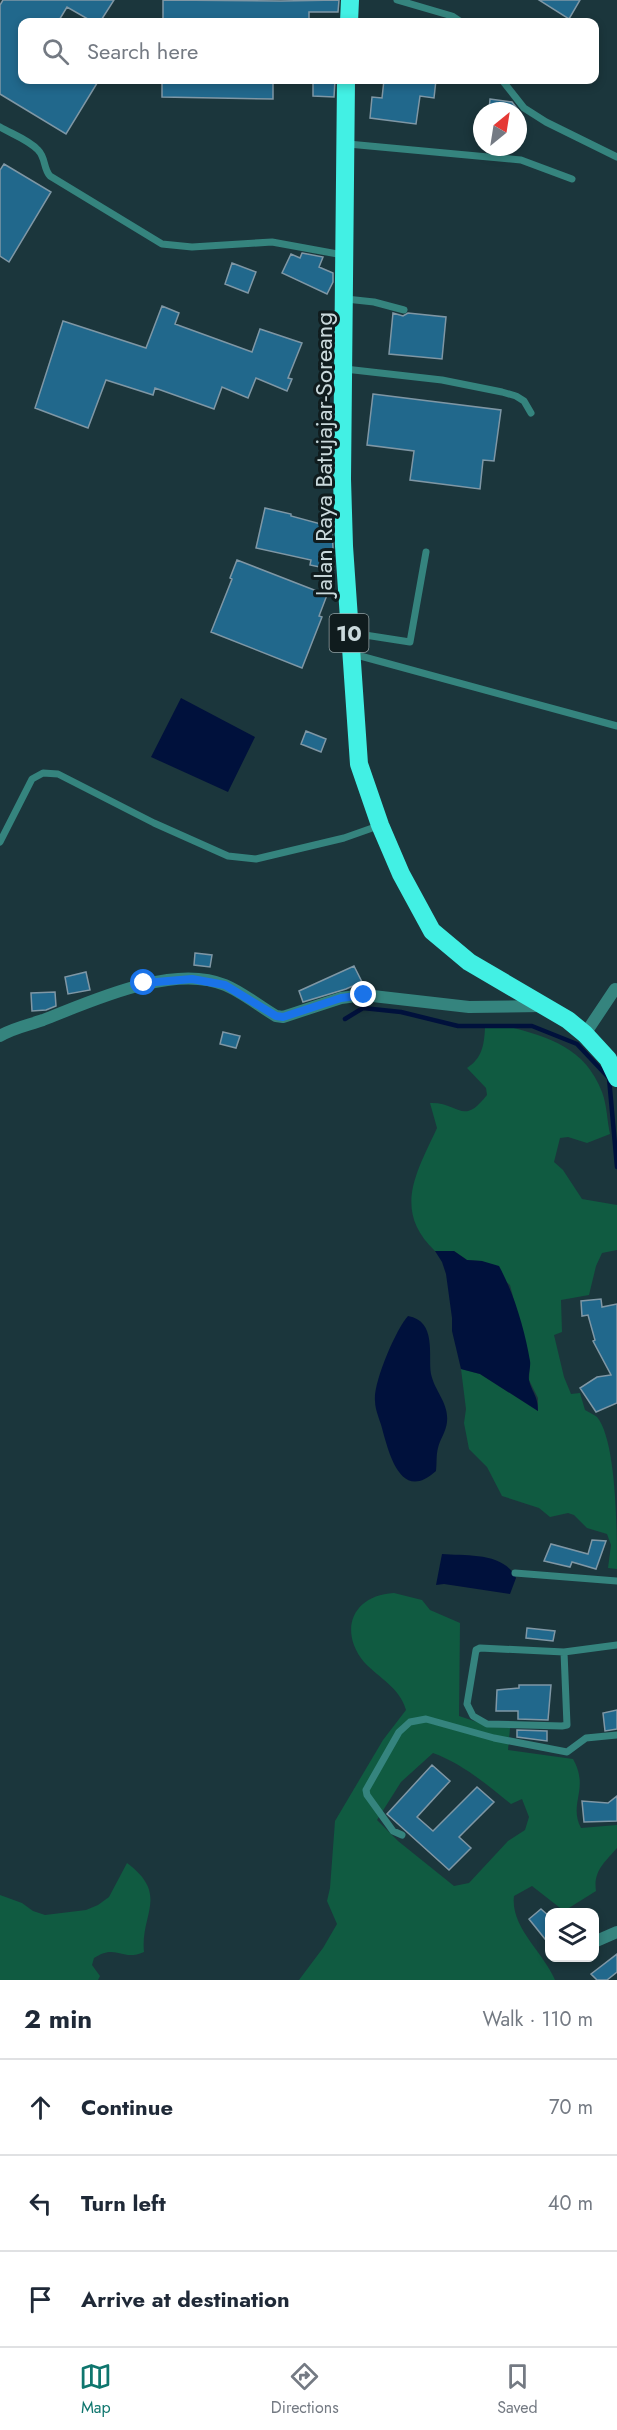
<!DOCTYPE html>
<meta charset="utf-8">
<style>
:root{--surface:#fff;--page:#f6f6f7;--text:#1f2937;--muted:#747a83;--line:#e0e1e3;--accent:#0f766e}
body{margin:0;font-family:Jost,sans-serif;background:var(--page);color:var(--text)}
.controls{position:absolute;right:18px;bottom:18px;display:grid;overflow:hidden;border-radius:12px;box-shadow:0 3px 9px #0003}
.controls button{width:54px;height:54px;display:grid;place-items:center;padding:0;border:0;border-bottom:2px solid var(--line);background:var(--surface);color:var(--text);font:30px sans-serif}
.compass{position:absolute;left:473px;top:102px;width:54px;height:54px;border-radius:50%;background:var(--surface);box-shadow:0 3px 9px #0003;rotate:30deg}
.stop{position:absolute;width:18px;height:18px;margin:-14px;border:4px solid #1a73e8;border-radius:50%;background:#fff}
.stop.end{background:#1a73e8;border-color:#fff;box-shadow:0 2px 6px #0008}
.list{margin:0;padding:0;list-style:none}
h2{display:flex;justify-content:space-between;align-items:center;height:78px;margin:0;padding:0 24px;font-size:26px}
h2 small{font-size:20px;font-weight:400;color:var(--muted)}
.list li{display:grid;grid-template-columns:39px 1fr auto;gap:18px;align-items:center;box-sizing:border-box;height:96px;padding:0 24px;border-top:2px solid var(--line)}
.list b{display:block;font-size:22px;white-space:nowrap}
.list em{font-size:20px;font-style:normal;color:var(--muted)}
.icon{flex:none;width:33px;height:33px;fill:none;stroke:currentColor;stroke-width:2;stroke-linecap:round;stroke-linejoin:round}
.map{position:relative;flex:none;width:617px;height:1980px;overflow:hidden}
.search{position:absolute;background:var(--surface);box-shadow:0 3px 9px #0003;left:18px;right:18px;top:18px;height:66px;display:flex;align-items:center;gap:15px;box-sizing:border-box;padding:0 21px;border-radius:12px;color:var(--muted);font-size:22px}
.sheet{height:366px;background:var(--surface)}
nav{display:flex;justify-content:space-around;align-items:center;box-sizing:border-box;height:84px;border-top:2px solid var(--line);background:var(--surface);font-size:16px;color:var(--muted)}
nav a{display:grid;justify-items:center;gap:3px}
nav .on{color:var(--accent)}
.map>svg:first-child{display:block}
.green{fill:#105b41;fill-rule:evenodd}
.water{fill:#00113c}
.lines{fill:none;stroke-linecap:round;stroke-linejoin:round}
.stream{stroke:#00113c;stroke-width:4.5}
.building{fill:#21688c;stroke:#7f97a5;stroke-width:1.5}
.lane{stroke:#35847e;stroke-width:7}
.street{stroke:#35847e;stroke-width:12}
.highway{stroke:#42f0e4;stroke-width:18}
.route{stroke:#1a73e8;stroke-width:8}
.labels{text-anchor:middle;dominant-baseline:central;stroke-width:6;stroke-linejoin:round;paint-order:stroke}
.shield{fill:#101c1e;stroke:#92a0a3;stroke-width:1.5}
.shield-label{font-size:22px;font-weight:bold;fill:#cad9dc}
.street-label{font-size:24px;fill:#cad9dc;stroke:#101c1e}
</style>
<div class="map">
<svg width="617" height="1980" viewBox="0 0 617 1980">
<rect width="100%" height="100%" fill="#1b363c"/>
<path class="green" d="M 506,1026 C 548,1037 585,1047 602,1092 C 607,1105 607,1121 610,1134 L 587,1143 L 568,1137 L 560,1138 L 554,1162 L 563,1170 L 582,1199 L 617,1205 L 617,1250 L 602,1253 L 596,1266 L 589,1295 L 561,1300 L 562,1332 L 554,1335 L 564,1377 L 571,1394 L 580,1393 L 585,1410 C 589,1412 594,1415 597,1417 C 617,1441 617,1534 617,1569 L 608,1568 L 611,1545 L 607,1534 L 587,1528 L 574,1515 L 568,1513 L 550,1517 L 539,1508 L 502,1496 L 487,1467 L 469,1449 L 464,1423 L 466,1409 L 461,1369 L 480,1374 L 538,1411 L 538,1398 L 529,1380 L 530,1362 L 510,1285 L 482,1261 L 467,1260 L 454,1251 L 435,1251 C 392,1210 417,1172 437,1128 L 430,1103 C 460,1102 462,1127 487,1095 L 486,1088 L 467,1068 C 482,1058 484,1046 485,1028 Z
M 394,1593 L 422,1600 L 430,1610 L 460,1623 L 459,1716 L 492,1727 L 510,1728 L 508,1750 L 573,1759 C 590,1789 568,1803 581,1828 L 617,1825 L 617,1848 C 605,1862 593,1871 596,1891 L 564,1911 L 532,1886 L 514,1896 C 510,1927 544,1953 555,1980 L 299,1980 L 323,1948 L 337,1924 L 327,1901 L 330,1888 L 335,1821 L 383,1740 L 406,1710 C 400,1688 379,1678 364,1662 C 338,1630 353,1595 394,1593 ZM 433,1753 C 463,1764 486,1784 511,1804 L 522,1799 L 529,1817 L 525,1830 L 508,1841 L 469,1883 L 454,1886 L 398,1841 L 377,1820 L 401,1782 Z
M 127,1863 C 170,1895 140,1914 144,1952 C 121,1962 117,1943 94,1958 L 92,1965 L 100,1976 L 98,1980 L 0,1980 L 0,1895 L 22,1903 L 33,1911 L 45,1915 L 86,1910 L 98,1905 L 109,1897 Z"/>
<path class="water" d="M 181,698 L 255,737 L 228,792 L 151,757 Z
M 435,1251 L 454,1251 L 467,1260 L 482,1261 L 499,1266 C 514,1293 525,1331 530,1361 C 531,1367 528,1374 529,1380 C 532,1393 538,1395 538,1411 L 480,1374 L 461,1369 L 452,1331 L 452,1318 L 446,1274 L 442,1262 Z
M 408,1316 C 437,1321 428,1355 431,1374 C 435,1392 449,1403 447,1422 C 446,1432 440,1439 438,1448 C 436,1455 437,1463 436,1471 C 402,1502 390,1457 383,1432 C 381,1422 375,1411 375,1401 C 373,1383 396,1329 408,1316 Z
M 442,1554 C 467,1556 504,1552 516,1578 L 510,1594 L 444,1584 L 436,1585 Z"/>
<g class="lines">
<path class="stream" d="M 345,1019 L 363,1008 L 401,1012 L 458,1026 L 532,1026 L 577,1044 L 609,1078 L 617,1167"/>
</g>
<path class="building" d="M 3,0 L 114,0 L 100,22 L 93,22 L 67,7 L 58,22 L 22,22 L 22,80 L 99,80 L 66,134 L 0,94 L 0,5 Z
M 163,0 L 281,1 L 339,0 L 338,12 L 309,12 L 309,22 L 163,22 Z
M 539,0 L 580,0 L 569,19 Z
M 162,80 L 273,80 L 273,99 L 162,97 Z
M 313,80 L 335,80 L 334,97 L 313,96 Z
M 384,80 L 436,80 L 434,98 L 420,96 L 416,124 L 370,118 L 372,97 L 382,98 Z
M 490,99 L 512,102 L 519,111 L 489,111 Z
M 4,164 L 51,192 L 9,262 L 0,256 L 0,170 Z
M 302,253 L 323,257 L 319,267 L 333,273 L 333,282 L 327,294 L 282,273 L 291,254 L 300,258 Z
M 232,263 L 256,272 L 248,293 L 225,284 Z
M 162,306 L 179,313 L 175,324 L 252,352 L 260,329 L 302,343 L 288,378 L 292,379 L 287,391 L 256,378 L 248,398 L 222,387 L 214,409 L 155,388 L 153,395 L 106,380 L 88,428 L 35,408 L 63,321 L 146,348 Z
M 393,313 L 403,316 L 408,313 L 446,317 L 442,359 L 389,354 Z
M 373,394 L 501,410 L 494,461 L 483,460 L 480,489 L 410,480 L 414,451 L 367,445 Z
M 265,508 L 291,514 L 291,516 L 332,527 L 334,570 L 310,565 L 311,560 L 256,548 Z
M 237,560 L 327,595 L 319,616 L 322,617 L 302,668 L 211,632 L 232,579 L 230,578 Z
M 306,731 L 326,739 L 321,752 L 301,744 Z
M 195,953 L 212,955 L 210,967 L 194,965 Z
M 354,966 L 362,982 L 346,989 L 303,1002 L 299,991 Z
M 86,972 L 90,990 L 68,994 L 65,977 Z
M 55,992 L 56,1006 L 46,1010 L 32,1011 L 31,993 Z
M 223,1032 L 240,1036 L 236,1048 L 220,1044 Z
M 601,1299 L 602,1307 L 617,1304 L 617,1403 L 596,1412 L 580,1388 L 597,1377 L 611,1375 L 593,1341 L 595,1340 L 588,1315 L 582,1316 L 581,1301 Z
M 592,1540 L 606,1541 L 596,1569 L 572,1562 L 570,1567 L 544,1561 L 551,1544 L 588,1554 Z
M 527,1628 L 555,1631 L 553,1641 L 526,1638 Z
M 519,1685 L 551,1685 L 548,1720 L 518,1719 L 518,1711 L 496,1711 L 497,1690 L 519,1688 Z
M 617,1710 L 617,1729 L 605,1731 L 603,1713 Z
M 517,1730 L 547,1731 L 547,1741 L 517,1737 Z
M 432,1765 L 450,1781 L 417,1817 L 433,1831 L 477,1787 L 494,1802 L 459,1837 L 471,1848 L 449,1870 L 387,1814 Z
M 617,1796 L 617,1821 L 584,1822 L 582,1801 L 608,1803 Z
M 541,1909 L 549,1916 L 549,1944 L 529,1919 Z
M 617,1954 L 617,1972 L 607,1980 L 597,1980 L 591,1974 Z"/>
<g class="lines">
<path class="lane" d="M 397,0 L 452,16 L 461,22
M 502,80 L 524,108 L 546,122 L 617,157
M 0,127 C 12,134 29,140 38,150 C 46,158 43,168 50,176 L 162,244 L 192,247 L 272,242 L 343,255
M 348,144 L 521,160 L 572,179
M 346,299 L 374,302 L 404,310
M 345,369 L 442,380 L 502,392 L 516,396 L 524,401 L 531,413
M 352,633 L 410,642 L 426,552
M 353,654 L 617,726
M 0,842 L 32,779 L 43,773 L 58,774 L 154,823 L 228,856 L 256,859 L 344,838 L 378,826
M 515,1573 L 617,1581
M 564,1652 L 480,1648 L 476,1650 L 467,1704 L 473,1716 L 487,1724 L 562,1726 L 567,1725 L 564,1652 L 617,1645
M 402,1835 L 393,1831 L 367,1795 L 366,1790 L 399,1732 L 410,1722 L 426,1719 L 494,1738 L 567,1752 L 586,1738 L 617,1735"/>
<path class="street" d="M 585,1034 L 615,989 L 617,990
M 0,1036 C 13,1028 29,1025 43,1020 C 92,1001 173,963 225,985 C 242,992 259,1006 276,1016 L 283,1017 L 341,998 L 364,995 L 469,1007 L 542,1006
M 594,1942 L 617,1932"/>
<path class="highway" d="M 349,22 L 350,0
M 346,80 L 342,479 L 344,546 L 359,764 L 380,825 L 401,874 L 432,931 L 469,962 L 568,1020 L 585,1034 L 608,1059 L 617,1078"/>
</g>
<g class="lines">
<path class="route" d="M 144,983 L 192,979 L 225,985 L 276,1016 L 283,1017 L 341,998 L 364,995"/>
</g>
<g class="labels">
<rect class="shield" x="329.5" y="614" width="39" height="38" rx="4.5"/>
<g class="shield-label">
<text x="349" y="633">10</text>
</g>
<g class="street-label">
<text transform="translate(323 454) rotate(-90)">Jalan Raya Batujajar-Soreang</text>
</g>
</g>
</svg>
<div class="controls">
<button><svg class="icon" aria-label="layers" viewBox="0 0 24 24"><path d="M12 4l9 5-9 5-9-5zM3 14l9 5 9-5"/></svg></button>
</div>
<svg class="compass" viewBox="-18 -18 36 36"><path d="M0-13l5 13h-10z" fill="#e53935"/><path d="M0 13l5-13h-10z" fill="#747a83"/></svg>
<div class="stop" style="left:144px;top:983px"></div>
<div class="stop end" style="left:364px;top:995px"></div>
<div class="search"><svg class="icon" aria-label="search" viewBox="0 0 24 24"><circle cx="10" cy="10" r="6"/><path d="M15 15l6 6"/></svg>Search here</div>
</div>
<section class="sheet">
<h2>2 min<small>Walk · 110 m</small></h2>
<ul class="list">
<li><svg class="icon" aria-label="ahead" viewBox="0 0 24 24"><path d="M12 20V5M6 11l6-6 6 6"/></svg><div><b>Continue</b></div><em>70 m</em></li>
<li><svg class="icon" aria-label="left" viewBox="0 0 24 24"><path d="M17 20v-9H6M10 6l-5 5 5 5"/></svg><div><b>Turn left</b></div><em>40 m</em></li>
<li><svg class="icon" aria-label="arrive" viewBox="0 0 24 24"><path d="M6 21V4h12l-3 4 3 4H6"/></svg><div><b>Arrive at destination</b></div></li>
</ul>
</section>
<nav>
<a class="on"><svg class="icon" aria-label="map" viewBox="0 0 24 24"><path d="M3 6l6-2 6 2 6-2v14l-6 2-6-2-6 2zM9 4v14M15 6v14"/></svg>Map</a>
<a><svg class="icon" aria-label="directions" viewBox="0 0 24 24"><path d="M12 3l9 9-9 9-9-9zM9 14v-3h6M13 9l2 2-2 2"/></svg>Directions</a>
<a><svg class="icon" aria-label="saved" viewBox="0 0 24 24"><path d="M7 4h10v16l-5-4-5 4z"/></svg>Saved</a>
</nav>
